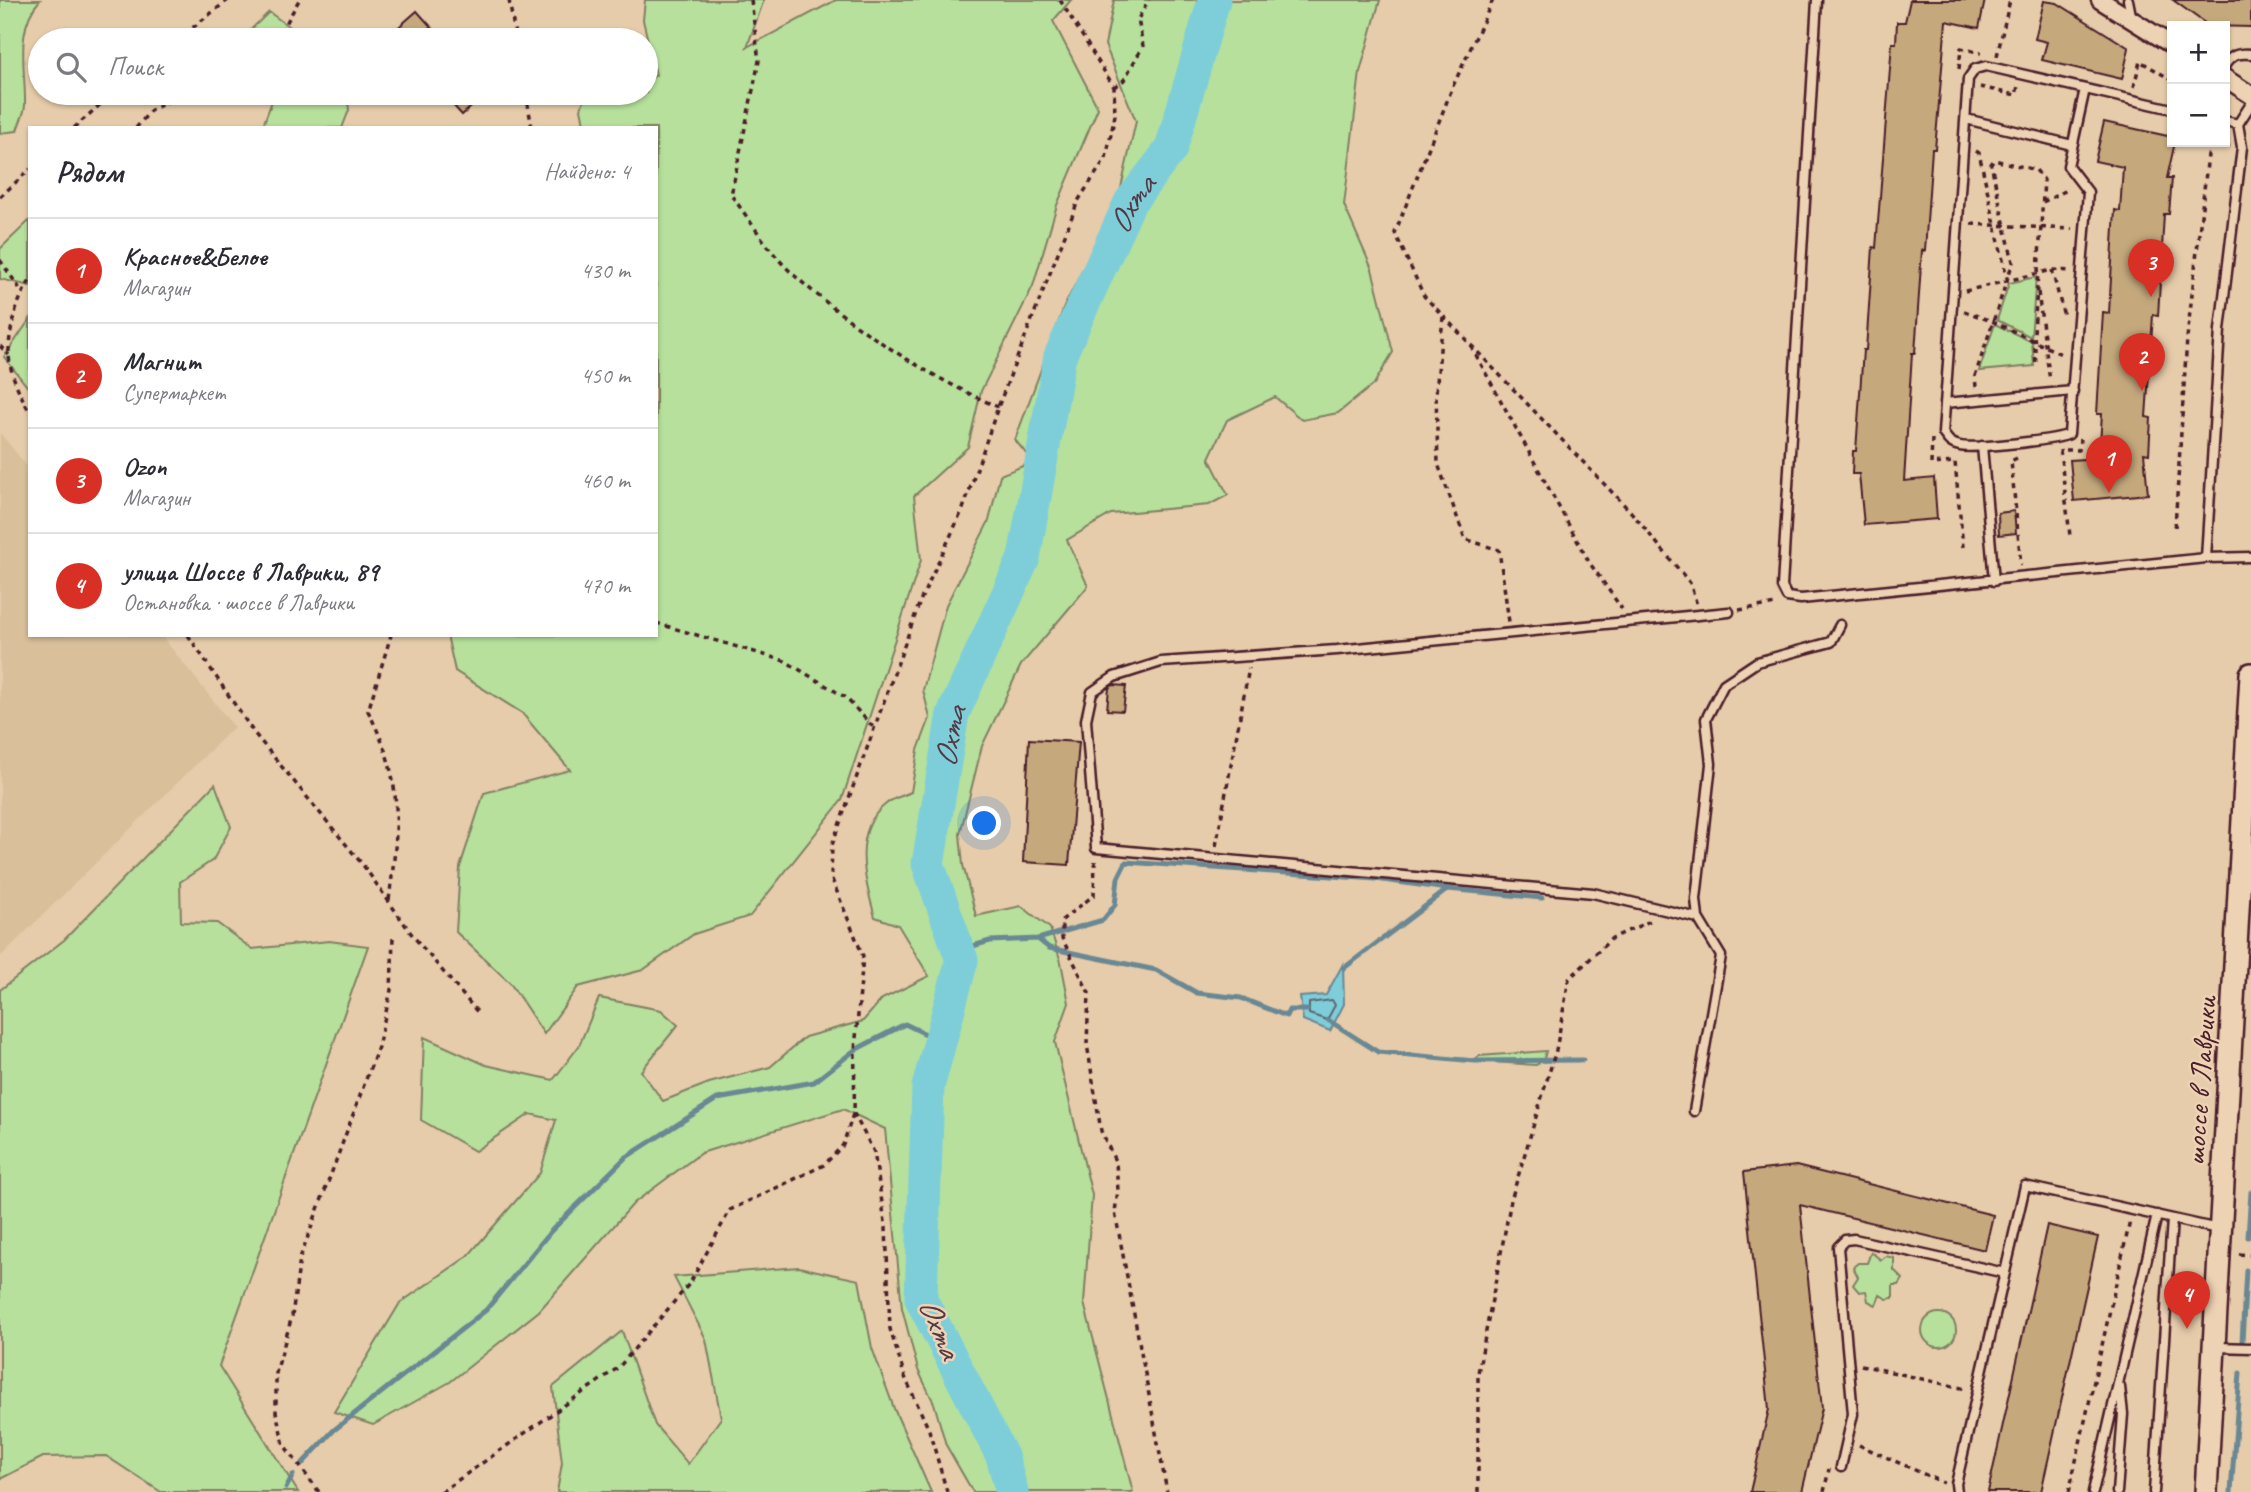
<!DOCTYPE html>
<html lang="ru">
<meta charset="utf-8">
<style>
:root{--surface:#fff;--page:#f2f2f3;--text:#2b2b33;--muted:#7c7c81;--line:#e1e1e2;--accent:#d93025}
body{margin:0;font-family:Caveat,sans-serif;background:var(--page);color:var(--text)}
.controls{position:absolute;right:21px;top:21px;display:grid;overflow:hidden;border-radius:0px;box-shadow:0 2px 5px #0004}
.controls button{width:63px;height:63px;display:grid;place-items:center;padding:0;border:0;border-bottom:2px solid var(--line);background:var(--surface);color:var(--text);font:35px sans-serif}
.you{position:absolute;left:985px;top:824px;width:24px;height:24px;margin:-18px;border:5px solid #fff;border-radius:50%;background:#1a73e8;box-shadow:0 0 0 10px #1a73e833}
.badge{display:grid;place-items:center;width:46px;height:46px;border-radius:50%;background:var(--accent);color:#fff;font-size:23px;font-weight:700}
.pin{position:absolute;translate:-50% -58px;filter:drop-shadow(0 2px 4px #0008)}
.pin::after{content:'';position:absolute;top:37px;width:24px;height:21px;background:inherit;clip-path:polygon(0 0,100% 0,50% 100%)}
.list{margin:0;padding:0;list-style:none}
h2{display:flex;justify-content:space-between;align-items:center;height:91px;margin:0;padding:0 28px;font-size:30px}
h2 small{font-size:23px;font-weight:400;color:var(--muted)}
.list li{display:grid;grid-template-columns:46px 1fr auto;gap:21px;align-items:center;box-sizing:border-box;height:105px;padding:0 28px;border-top:2px solid var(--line)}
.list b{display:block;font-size:26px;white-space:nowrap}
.list p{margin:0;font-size:23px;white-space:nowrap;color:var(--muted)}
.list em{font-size:23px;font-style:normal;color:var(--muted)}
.icon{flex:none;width:38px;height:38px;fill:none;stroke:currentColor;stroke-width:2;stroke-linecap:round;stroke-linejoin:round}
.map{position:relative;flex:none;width:2251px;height:1492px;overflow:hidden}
.search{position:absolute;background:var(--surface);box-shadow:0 2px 5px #0004;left:28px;top:28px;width:630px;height:77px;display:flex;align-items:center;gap:18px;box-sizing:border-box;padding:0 24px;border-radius:38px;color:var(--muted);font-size:26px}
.panel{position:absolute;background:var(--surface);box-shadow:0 2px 5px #0004;left:28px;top:126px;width:630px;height:511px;border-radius:0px}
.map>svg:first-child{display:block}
.built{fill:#d9bf9a}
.green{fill:#b6e09c;stroke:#808064;stroke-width:2}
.water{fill:#7eceda;stroke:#698894;stroke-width:2}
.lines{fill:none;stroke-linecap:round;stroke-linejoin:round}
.shore{stroke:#5f6571;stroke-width:2}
.stream{stroke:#698894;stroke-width:5}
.river{stroke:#7eceda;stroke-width:33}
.building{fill:#c5a97d;stroke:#4a1f2b;stroke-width:2}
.lane-casing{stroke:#4a1f2b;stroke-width:13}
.street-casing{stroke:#4a1f2b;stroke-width:21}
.secondary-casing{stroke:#4a1f2b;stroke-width:26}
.path{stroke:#4a1f2b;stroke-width:3.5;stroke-dasharray:5 5;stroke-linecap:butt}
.lane{stroke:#edd3b4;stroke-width:8}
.street{stroke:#edd3b4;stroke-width:16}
.secondary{stroke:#edd3b4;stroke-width:21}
.labels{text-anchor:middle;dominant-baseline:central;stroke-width:5;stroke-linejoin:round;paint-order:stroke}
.street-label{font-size:30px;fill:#4a1f2b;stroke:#edd3b4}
.water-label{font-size:32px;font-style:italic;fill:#523945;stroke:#edd3b4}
</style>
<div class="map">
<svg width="2251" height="1492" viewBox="0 0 2251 1492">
<rect width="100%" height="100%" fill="#e6ccaa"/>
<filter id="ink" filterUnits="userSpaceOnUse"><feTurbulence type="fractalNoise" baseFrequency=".0143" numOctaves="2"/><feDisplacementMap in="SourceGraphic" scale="14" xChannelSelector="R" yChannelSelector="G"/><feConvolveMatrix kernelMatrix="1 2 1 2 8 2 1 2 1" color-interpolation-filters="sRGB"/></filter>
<g filter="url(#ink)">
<path class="built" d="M 0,433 L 30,470 L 30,635 L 161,635 L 234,727 L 0,957 Z"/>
<path class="green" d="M 0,0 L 40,0 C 14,29 26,70 25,105 C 25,113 19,123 17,131 L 0,133 Z
M 645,0 L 764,0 L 747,47 L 836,0 L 1071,0 L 1053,21 L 1098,108 L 1057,205 L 1033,286 L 981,391 L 968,447 L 914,496 L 921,560 L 842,800 L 750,916 L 694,934 L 643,970 L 578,987 L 544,1034 L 510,983 L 456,932 L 460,867 L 484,793 L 570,770 L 522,713 L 455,671 L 447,635 L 656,635 L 656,128 L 585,128 L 581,109 L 586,93 L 613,93 L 617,99 L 627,93 L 646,93 L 646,81 L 656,75 L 643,20 Z
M 1114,0 L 1380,0 L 1360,72 L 1344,205 L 1372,269 L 1393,352 L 1374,384 L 1338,413 L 1302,420 L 1275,397 L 1227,420 L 1209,458 L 1228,495 L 1209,505 L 1111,514 L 1067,540 L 1088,586 L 1021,665 L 982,746 L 960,834 L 963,865 L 976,916 L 1021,906 L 1050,928 L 1061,962 L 1069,1003 L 1055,1042 L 1092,1195 L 1084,1303 L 1133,1492 L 973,1492 L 946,1445 L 934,1403 L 918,1370 L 902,1308 L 885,1129 L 843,1109 L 701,1153 L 634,1203 L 539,1311 L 450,1382 L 373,1425 L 334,1412 L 400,1303 L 468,1256 L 540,1173 L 556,1120 L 530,1114 L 475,1151 L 421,1120 L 424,1037 L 486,1065 L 553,1080 L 579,1046 L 599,998 L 661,1010 L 678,1025 L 641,1071 L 663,1101 L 709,1083 L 770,1067 L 805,1037 L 863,1021 L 882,999 L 929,976 L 898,925 L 875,917 C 865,881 851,831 886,804 C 892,798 903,796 911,792 L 918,750 L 930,718 L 923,690 L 946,605 L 989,521 L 1000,475 L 1033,462 L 1015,440 L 1064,307 L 1119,197 L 1136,121 L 1105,45 Z
M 269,12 L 307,40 L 240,40 Z
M 275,93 L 347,93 L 349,110 L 342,128 L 262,128 Z
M 30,220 L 30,286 L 0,279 L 0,249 Z
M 2036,277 L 2031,337 L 1997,320 L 2009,283 Z
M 30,319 L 30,390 L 4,357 Z
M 1995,324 L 2032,342 L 2034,366 L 1979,371 Z
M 215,784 L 231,827 L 213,860 L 180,882 L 181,922 L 217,923 L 252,949 L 329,941 L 368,946 L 219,1366 L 298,1492 L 161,1492 L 106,1456 L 43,1457 L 0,1479 L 0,990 L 64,940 Z
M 1546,1051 L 1544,1059 L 1536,1065 L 1475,1061 L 1479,1056 Z
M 1871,1252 L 1881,1260 L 1886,1256 L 1894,1258 L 1894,1270 L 1903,1279 L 1899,1285 L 1893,1285 L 1893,1298 L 1887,1299 L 1880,1295 L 1876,1305 L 1868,1301 L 1866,1291 L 1859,1292 L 1853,1285 L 1858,1277 L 1853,1267 L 1858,1263 L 1867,1263 Z
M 799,1267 L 859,1280 L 872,1348 L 895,1411 L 931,1492 L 557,1492 L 562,1463 L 553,1387 L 622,1331 L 655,1425 L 688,1464 L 721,1418 L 706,1339 L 674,1277 Z
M1922 1330a17 17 0 1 1 34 0a17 17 0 1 1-34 0Z"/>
<path class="water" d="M 1343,964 L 1344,1004 L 1330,1031 L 1303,1020 L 1300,997 L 1326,995 Z"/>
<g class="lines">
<path class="shore" d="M 1332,1000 L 1335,1005 L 1327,1020 L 1309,1014 L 1309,1003 Z"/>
<path class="stream" d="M 1038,939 L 1049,948 L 1156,970 L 1197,993 L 1241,998 L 1286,1016 L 1289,1010 L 1307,1010
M 959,950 L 990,941 L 1038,939 L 1103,920 L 1115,905 L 1118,878 L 1126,862 L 1376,879 L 1448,889
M 1344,968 L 1448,889 L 1542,898
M 1328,1020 L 1378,1052 L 1475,1061 L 1583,1060
M 2248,1237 L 2251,1192
M 2242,1342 L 2246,1270
M 301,1465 L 334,1430 L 486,1310 L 551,1231 L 625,1158 L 717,1099 L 814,1082 L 855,1050 L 905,1024 L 932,1037 L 935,1062
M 286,1488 L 293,1475
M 2231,1492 L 2240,1373"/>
<path class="river" id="s1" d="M 1012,1492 L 1002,1456 L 921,1299 L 928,1087 L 962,960 L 928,864 L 953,714 L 1024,558 L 1060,356 L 1130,202 L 1171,149 L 1214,0"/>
</g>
<path class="building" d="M 1910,0 L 1985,0 L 1979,28 L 1946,21 L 1935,149 L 1932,149 L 1925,251 L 1922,250 L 1915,353 L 1912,353 L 1904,481 L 1934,478 L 1937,519 L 1864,525 L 1859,474 L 1852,474 L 1853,451 L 1856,451 L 1863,350 L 1866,350 L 1873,247 L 1876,248 L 1892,43 L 1896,43 L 1897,22 L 1905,22 Z
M 2173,0 L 2251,0 L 2251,27 L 2209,26 Z
M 2044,1 L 2057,3 L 2129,48 L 2122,79 L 2042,60 L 2047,42 L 2035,39 Z
M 417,11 L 443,40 L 384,40 Z
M 442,93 L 487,93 L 462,115 Z
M 2104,122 L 2172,137 L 2175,142 L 2167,178 L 2172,178 L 2169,214 L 2164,214 L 2158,316 L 2153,315 L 2146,417 L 2151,418 L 2149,454 L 2144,453 L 2148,494 L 2074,501 L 2070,460 L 2099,458 L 2102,414 L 2097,414 L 2103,312 L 2109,313 L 2115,210 L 2120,211 L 2123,167 L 2095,161 Z
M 2014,511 L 2016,533 L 1999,535 L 1998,513 Z
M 1113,685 L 1126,686 L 1123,711 L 1107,710 L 1109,688 Z
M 1029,739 L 1079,742 L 1069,865 L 1023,862 Z
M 1796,1166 L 1993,1215 L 1985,1250 L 1800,1205 L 1822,1408 L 1802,1492 L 1750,1492 L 1769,1409 L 1744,1172 Z
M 2047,1225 L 2098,1237 L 2041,1492 L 1988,1492 Z"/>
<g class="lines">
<defs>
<path id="lane" d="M 1817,0 L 1782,587 L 1787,597 L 1801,599 L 2206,558 L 2251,557
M 2128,0 L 2132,20
M 2225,65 C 2232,54 2239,53 2251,54
M 2085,89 L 2068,166 L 2088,192 L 2069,434 C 2059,440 1972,449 1960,446 C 1950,444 1948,440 1943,433 L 1968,79 L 1975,69 L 1986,66 L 2172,109
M 1966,119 L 2072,145
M 2225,121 L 2238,124
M 1945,403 L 2073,391
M 1982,446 L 1994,581
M 2206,558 L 2220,330 L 2242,147 L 2238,124 L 2251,104
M 1698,918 L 1696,899 L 1711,764 L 1706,719 L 1724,684 L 1757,662 L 1831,642 L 1840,625
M 1694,1111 L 1721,956 L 1698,918 L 1593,893 L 1096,848 L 1086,720 L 1092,692 L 1114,677 L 1161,662 L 1337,650 L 1729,612
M 2216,1347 L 2251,1348
M 1841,1467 L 1853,1414 L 1838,1247 L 1845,1240 L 1854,1239 L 2005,1273
M 1957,1492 L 1956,1484 L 2025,1186 L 2218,1229
M 2093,1492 L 2157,1215
M 2117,1492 L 2123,1414 L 2120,1387
M 2154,1492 L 2172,1219"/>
<path id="street" d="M 2100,0 L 2172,45
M 2225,78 L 2251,95"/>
<path id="secondary" d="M 2206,1492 L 2251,674"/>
</defs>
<use href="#lane" class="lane-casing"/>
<use href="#street" class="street-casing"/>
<use href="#secondary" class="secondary-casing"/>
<path class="path" d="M 509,0 L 516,40
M 751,0 L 759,61 L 731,195 C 751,221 770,254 795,276 C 855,329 925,375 998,407
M 1493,0 L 1453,86 L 1395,233 L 1424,296 L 1631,512 L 1690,583 L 1697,605
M 177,40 L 228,0
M 277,40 L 299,0
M 1997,56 L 2010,0
M 1959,69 L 1961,48 L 1981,53
M 1114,87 L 1124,80 L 1143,46 L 1138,19 L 1149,0
M 1980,87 L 2016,95 L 2018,86
M 2134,87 L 2140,61 L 2172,80
M 526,93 L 532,128
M 74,128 L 113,93
M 136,128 L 151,110 L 185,93
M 1976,151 L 1979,153 L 2007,278
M 0,197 L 30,169
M 2043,202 L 2069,189
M 1971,224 L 2072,229
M 0,260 L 22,292
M 2052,270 L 2064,316
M 30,281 C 17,298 8,333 9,355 C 10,374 20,395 30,412
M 1965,291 L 2052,270 L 2071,271
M 2038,292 L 2050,381
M 1964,311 L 1994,322 L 2063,355
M 1443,317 L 1436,393 L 1438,464 L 1465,539 L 1499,550 L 1509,622
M 0,346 L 9,355
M 1471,346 L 1589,562 L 1622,609
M 1976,387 L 1975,376 L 2013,262 L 1991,164 L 1994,160 L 2036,170 L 2044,180 L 2034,333 L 2036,365
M 1932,439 L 1931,464 L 1955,462 L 1963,547
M 2060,450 L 2070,536
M 2066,450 L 2079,450 L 2080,439
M 2017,458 L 2011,461 L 2021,565
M 2175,527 L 2187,338 L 2209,146 L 2230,146
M 1739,610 L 1776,604
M 656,623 L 785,661 L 845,697 L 873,727
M 188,635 L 254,733 L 363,865 L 413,936 L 479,1014
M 1216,846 L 1249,668
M 1095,861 L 1094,895 L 1062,920 L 1062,938 L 1089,993 L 1087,1044 L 1101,1131 L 1116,1163 L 1118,1190 L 1115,1212 L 1167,1492
M 389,900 C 399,824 404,781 368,711 L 391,635
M 2239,1254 L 2251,1255
M 1861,1365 L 1966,1389
M 1859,1445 L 1944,1483
M 319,1492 L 284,1445 L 276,1412 L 276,1373 L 292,1316 L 300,1258 L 378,1047 L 391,990 L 393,938
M 441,1492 L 619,1367 L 690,1283 L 730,1210 L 824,1165 L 843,1145 L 853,1114
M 947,1492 L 929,1430 L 905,1377 L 890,1329 L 886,1228 L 874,1152 L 854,1114 L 855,1050 L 863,956 L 831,877 L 832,845 L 921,599 L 963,509 L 998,407 L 1078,201 L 1106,158 L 1115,115 L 1114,87 L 1060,0
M 1478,1492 L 1478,1373 L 1511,1200 L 1556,1050 L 1569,979 L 1612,938 L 1650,921
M 1824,1492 L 1829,1469
M 2069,1492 L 2130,1221"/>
<use href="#lane" class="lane"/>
<use href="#street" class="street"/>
<use href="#secondary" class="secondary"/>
</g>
</g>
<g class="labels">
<g class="street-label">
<text transform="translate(2200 1081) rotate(-86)">шоссе в Лаврики</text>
</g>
<g class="water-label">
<text stroke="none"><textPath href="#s1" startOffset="1356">Охта</textPath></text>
<text stroke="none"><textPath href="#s1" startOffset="789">Охта</textPath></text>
<text transform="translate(940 1328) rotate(67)">Охта</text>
</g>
</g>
</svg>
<div class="controls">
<button>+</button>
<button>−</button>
</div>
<div class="you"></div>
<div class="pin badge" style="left:2109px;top:493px">1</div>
<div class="pin badge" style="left:2142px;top:391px">2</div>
<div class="pin badge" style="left:2151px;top:297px">3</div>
<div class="pin badge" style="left:2187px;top:1329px">4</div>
<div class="search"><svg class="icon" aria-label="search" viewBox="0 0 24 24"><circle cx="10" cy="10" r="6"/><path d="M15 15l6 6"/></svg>Поиск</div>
<section class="panel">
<h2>Рядом<small>Найдено: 4</small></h2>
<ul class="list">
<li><span class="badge">1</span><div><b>Красное&amp;Белое</b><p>Магазин</p></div><em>430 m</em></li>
<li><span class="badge">2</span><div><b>Магнит</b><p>Супермаркет</p></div><em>450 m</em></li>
<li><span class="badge">3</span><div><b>Ozon</b><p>Магазин</p></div><em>460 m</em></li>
<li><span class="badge">4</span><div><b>улица Шоссе в Лаврики, 89</b><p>Остановка · шоссе в Лаврики</p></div><em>470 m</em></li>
</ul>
</section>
</div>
